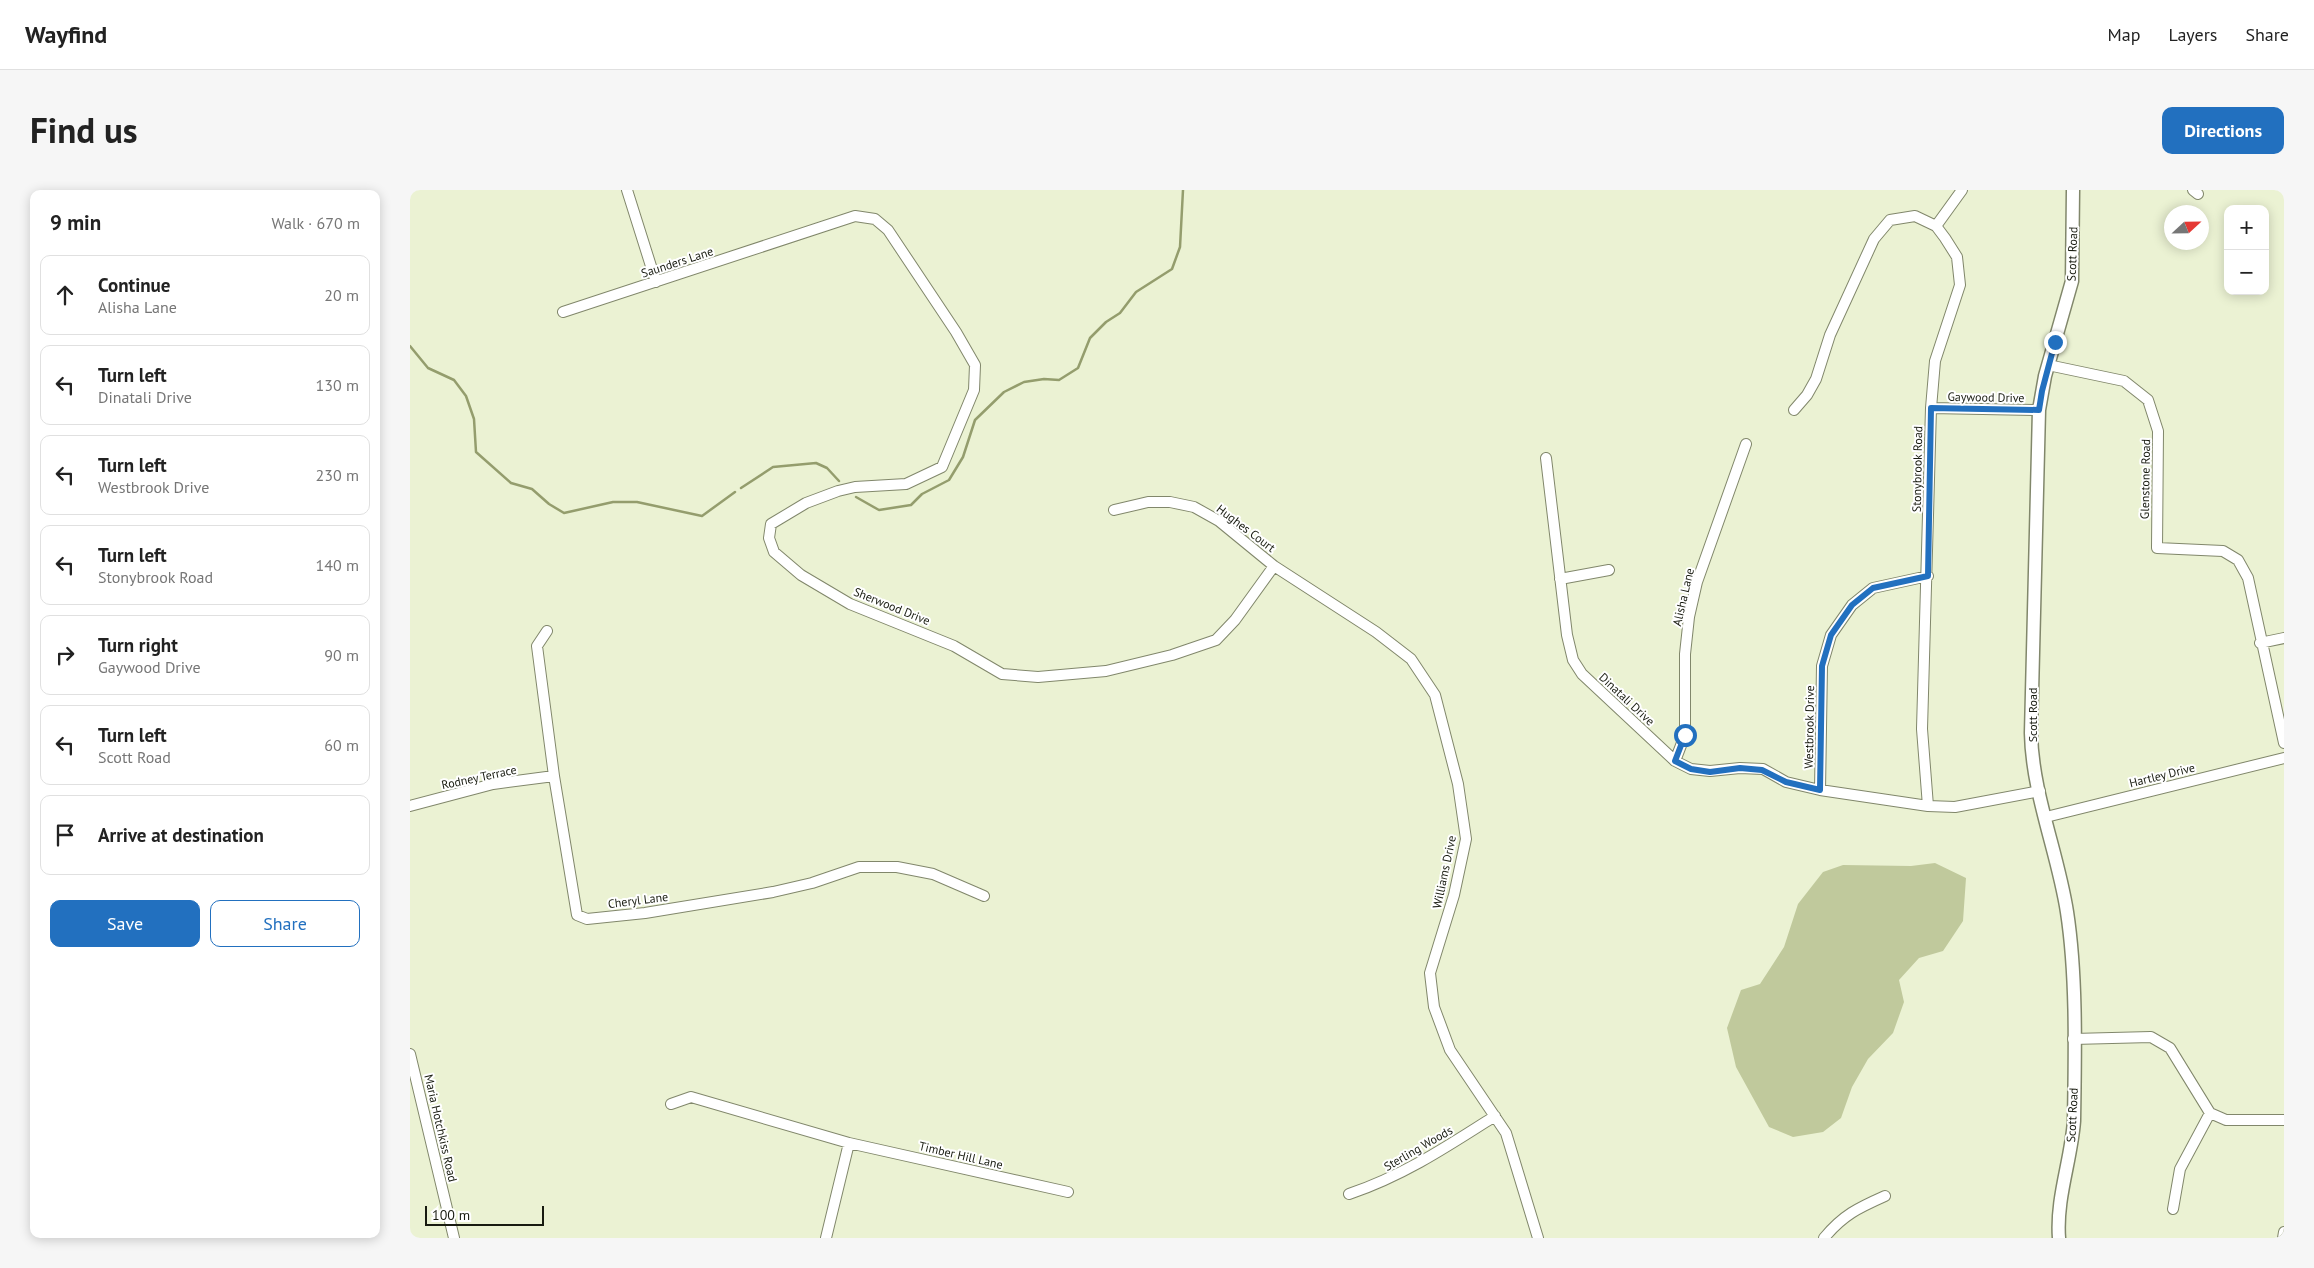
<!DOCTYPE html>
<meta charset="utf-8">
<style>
:root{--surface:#fff;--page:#f6f6f6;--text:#222;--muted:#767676;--line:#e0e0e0;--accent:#2270bf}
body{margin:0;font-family:"PT Sans",sans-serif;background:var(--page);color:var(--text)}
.controls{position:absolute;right:15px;top:15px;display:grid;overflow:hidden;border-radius:10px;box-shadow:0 2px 12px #0003}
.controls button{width:45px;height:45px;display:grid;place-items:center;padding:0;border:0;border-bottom:1px solid var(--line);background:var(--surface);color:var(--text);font:25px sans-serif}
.compass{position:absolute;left:1754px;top:15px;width:45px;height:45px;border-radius:50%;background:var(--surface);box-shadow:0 2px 12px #0003;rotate:68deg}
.scale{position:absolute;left:15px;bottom:12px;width:119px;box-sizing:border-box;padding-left:5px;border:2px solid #181b10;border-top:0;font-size:14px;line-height:18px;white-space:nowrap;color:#181b10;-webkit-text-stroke:4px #fff;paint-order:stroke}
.stop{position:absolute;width:15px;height:15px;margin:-11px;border:4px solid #2270bf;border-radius:50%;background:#fff}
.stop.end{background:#2270bf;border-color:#fff;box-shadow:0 1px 5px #0008}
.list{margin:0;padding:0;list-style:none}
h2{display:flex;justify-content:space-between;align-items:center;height:65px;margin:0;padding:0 20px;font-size:21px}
h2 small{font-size:16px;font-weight:400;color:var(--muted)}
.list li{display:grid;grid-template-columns:32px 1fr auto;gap:15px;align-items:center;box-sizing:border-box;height:80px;margin:0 10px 10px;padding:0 10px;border:1px solid var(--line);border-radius:10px}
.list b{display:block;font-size:19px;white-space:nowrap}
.list p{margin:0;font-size:16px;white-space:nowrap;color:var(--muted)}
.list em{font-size:16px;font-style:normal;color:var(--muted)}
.actions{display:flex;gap:10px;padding:15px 20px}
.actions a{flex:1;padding:11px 0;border:1px solid var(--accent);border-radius:10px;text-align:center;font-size:18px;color:var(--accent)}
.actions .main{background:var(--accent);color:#fff}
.icon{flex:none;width:28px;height:28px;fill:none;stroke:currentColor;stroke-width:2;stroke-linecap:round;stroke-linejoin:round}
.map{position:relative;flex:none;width:1874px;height:1048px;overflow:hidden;border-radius:10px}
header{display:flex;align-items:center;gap:30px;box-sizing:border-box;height:70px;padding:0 25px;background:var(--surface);border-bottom:1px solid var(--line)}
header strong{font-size:24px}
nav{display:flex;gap:28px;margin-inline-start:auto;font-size:18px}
.intro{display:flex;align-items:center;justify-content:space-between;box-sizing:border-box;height:120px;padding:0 30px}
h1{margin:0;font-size:35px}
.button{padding:12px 22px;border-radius:10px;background:var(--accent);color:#fff;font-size:18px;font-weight:700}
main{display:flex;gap:30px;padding:0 30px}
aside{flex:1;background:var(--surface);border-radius:10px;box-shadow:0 2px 12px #0003}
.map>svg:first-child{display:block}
.green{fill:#c0c99c}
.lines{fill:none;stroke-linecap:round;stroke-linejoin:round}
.stream{stroke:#949d6d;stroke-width:2.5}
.minor-casing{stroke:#81876b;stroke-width:12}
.major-casing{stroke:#81876b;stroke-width:15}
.minor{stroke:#fff;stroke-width:10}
.major{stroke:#fff;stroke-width:12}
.route{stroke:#2270bf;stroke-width:6}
.labels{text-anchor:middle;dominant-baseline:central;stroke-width:4;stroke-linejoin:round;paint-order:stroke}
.street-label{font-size:12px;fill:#181b10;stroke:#fff}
</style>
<header>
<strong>Wayfind</strong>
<nav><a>Map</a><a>Layers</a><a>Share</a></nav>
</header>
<div class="intro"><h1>Find us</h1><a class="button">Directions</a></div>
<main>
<aside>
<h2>9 min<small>Walk · 670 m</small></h2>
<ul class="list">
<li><svg class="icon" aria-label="ahead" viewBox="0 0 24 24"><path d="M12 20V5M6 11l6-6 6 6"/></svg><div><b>Continue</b><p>Alisha Lane</p></div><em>20 m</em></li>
<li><svg class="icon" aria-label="left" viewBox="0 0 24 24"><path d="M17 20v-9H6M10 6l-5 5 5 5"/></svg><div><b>Turn left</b><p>Dinatali Drive</p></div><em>130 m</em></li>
<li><svg class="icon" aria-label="left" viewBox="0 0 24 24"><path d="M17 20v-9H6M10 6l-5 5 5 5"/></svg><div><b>Turn left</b><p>Westbrook Drive</p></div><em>230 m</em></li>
<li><svg class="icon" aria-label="left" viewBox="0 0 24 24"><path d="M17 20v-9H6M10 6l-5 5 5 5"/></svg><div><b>Turn left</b><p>Stonybrook Road</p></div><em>140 m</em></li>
<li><svg class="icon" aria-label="right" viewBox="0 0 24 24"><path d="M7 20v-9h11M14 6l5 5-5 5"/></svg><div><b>Turn right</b><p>Gaywood Drive</p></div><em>90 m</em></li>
<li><svg class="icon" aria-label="left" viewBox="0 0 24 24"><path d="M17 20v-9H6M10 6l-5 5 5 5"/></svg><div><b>Turn left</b><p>Scott Road</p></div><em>60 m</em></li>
<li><svg class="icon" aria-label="arrive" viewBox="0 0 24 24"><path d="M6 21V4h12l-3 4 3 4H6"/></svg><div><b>Arrive at destination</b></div></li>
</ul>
<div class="actions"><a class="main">Save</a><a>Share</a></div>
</aside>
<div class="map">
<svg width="1874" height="1048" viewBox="0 0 1874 1048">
<rect width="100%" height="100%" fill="#ebf2d3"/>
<path class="green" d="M 1525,673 L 1556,688 L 1553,731 L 1533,761 L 1509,768 L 1489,790 L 1494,812 L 1483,843 L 1458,869 L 1442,897 L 1431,928 L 1413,942 L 1383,947 L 1359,937 L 1326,877 L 1317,838 L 1331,800 L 1350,794 L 1374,757 L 1388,714 L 1413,682 L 1433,675 L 1501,676 Z"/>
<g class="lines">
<path class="stream" d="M 0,156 L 18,178 L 44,190 L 56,206 L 64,229 L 66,262 L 101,293 L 122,299 L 139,314 L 154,323 L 203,312 L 227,312 L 292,326 L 325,302
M 331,298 L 363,277 L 406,273 L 417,278 L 429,291
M 446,307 L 469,320 L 501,315 L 512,304 L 539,290 L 553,267 L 565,230 L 594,202 L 614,192 L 634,189 L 649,190 L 668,178 L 680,148 L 696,132 L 710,123 L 726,102 L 762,79 L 770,57 L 773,0"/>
<defs>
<path id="minor" d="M 217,0 L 246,92
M 1783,0 L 1788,4
M 1526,36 L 1552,0
M 153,122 L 445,26 L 465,29 L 478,40 L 546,142 L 565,175 L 564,200 L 532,277 L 496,294 L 445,297 L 428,301 L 396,313 L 361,334 L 359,348 L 364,362 L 391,385 L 440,414 L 544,456 L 592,484 L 628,487 L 696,481 L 762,465 L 806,450 L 825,430 L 864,376
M 1638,175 L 1714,191 L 1738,210 L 1748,241 L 1747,358 L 1813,361 L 1828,370 L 1838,388 L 1874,553
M 1521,218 L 1629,220
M 1384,220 L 1397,205 L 1406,189 L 1420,145 L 1464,49 L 1480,30 L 1505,26 L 1526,36 L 1535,48 L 1547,67 L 1550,95 L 1525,171 L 1521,218 L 1512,539 L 1518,616
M 1136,268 L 1157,445 L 1163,470 L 1172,484 L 1265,571 L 1281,579 L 1300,581 L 1330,578 L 1353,579 L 1376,592 L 1410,600 L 1518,616 L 1545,617 L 1630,601
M 704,320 L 738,312 L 760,312 L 784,317 L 809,331 L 864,376 L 966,442 L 1001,469 L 1025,505 L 1048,594 L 1056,649 L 1044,705 L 1020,783 L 1024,817 L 1040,860 L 1096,943 L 1128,1048
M 1150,389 L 1199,380
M 137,441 L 127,456 L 144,586 L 167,725 L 177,729 L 235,723 L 363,702 L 402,693 L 449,677 L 487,677 L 523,684 L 574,706
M 1850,453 L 1874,448
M 1265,571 L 1275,545 L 1275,464 L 1279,427 L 1287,392 L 1336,254
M 1410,600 L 1412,476 L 1421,445 L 1442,415 L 1463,398 L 1518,386
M 0,616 L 83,594 L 144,586
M 1636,627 L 1874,568
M 1663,849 L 1741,847 L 1760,858 L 1800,923 L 1816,930 L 1874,930
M 0,864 L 44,1048
M 261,914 L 281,907 L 439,953 L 658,1002
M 939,1004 C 993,986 1038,956 1085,926
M 1763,1019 L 1770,979 L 1800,923
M 416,1048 L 439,953
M 1414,1048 C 1433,1025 1448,1018 1475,1006
M 1873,1048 L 1874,1042"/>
<path id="major" d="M 1649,1048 C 1646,1008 1661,971 1664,931 C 1665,865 1667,787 1657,722 C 1648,663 1622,603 1621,543 L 1629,220 L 1635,186 L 1662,91 L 1663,0"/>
</defs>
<use href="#minor" class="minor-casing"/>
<use href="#major" class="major-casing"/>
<use href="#minor" class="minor"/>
<use href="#major" class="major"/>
</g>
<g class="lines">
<path class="route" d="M 1275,545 L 1265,571 L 1281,579 L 1300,582 L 1330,578 L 1352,580 L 1376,592 L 1410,600 L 1412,476 L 1421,445 L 1442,415 L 1463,398 L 1518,386 L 1521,218 L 1629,220 L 1632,201 L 1645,152"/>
</g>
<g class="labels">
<g class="street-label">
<text transform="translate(1662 64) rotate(-88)">Scott Road</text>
<text transform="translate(267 72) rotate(-18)">Saunders Lane</text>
<text transform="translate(1576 207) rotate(1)">Gaywood Drive</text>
<text transform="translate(1507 279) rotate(-89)">Stonybrook Road</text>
<text transform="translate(1735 289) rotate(-89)">Glenstone Road</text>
<text transform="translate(836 338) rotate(37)">Hughes Court</text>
<text transform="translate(1273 407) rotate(-77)">Alisha Lane</text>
<text transform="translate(482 416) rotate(22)">Sherwood Drive</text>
<text transform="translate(1217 509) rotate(43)">Dinatali Drive</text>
<text transform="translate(1622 525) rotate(-90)">Scott Road</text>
<text transform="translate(1399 537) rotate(-89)">Westbrook Drive</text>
<text transform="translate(1752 585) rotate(-14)">Hartley Drive</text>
<text transform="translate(69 587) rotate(-12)">Rodney Terrace</text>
<text transform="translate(1034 682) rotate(-78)">Williams Drive</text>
<text transform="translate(228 710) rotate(-7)">Cheryl Lane</text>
<text transform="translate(1662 925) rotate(-87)">Scott Road</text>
<text transform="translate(31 938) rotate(77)">Maria Hotchkiss Road</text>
<text transform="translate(1008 958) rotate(-30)">Sterling Woods</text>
<text transform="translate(551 965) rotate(13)">Timber Hill Lane</text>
</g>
</g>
</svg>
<div class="controls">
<button>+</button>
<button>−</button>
</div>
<svg class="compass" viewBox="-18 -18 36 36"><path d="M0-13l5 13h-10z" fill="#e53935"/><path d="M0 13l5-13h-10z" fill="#767676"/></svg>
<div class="scale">100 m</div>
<div class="stop" style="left:1275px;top:545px"></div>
<div class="stop end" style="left:1645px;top:152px"></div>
</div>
</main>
